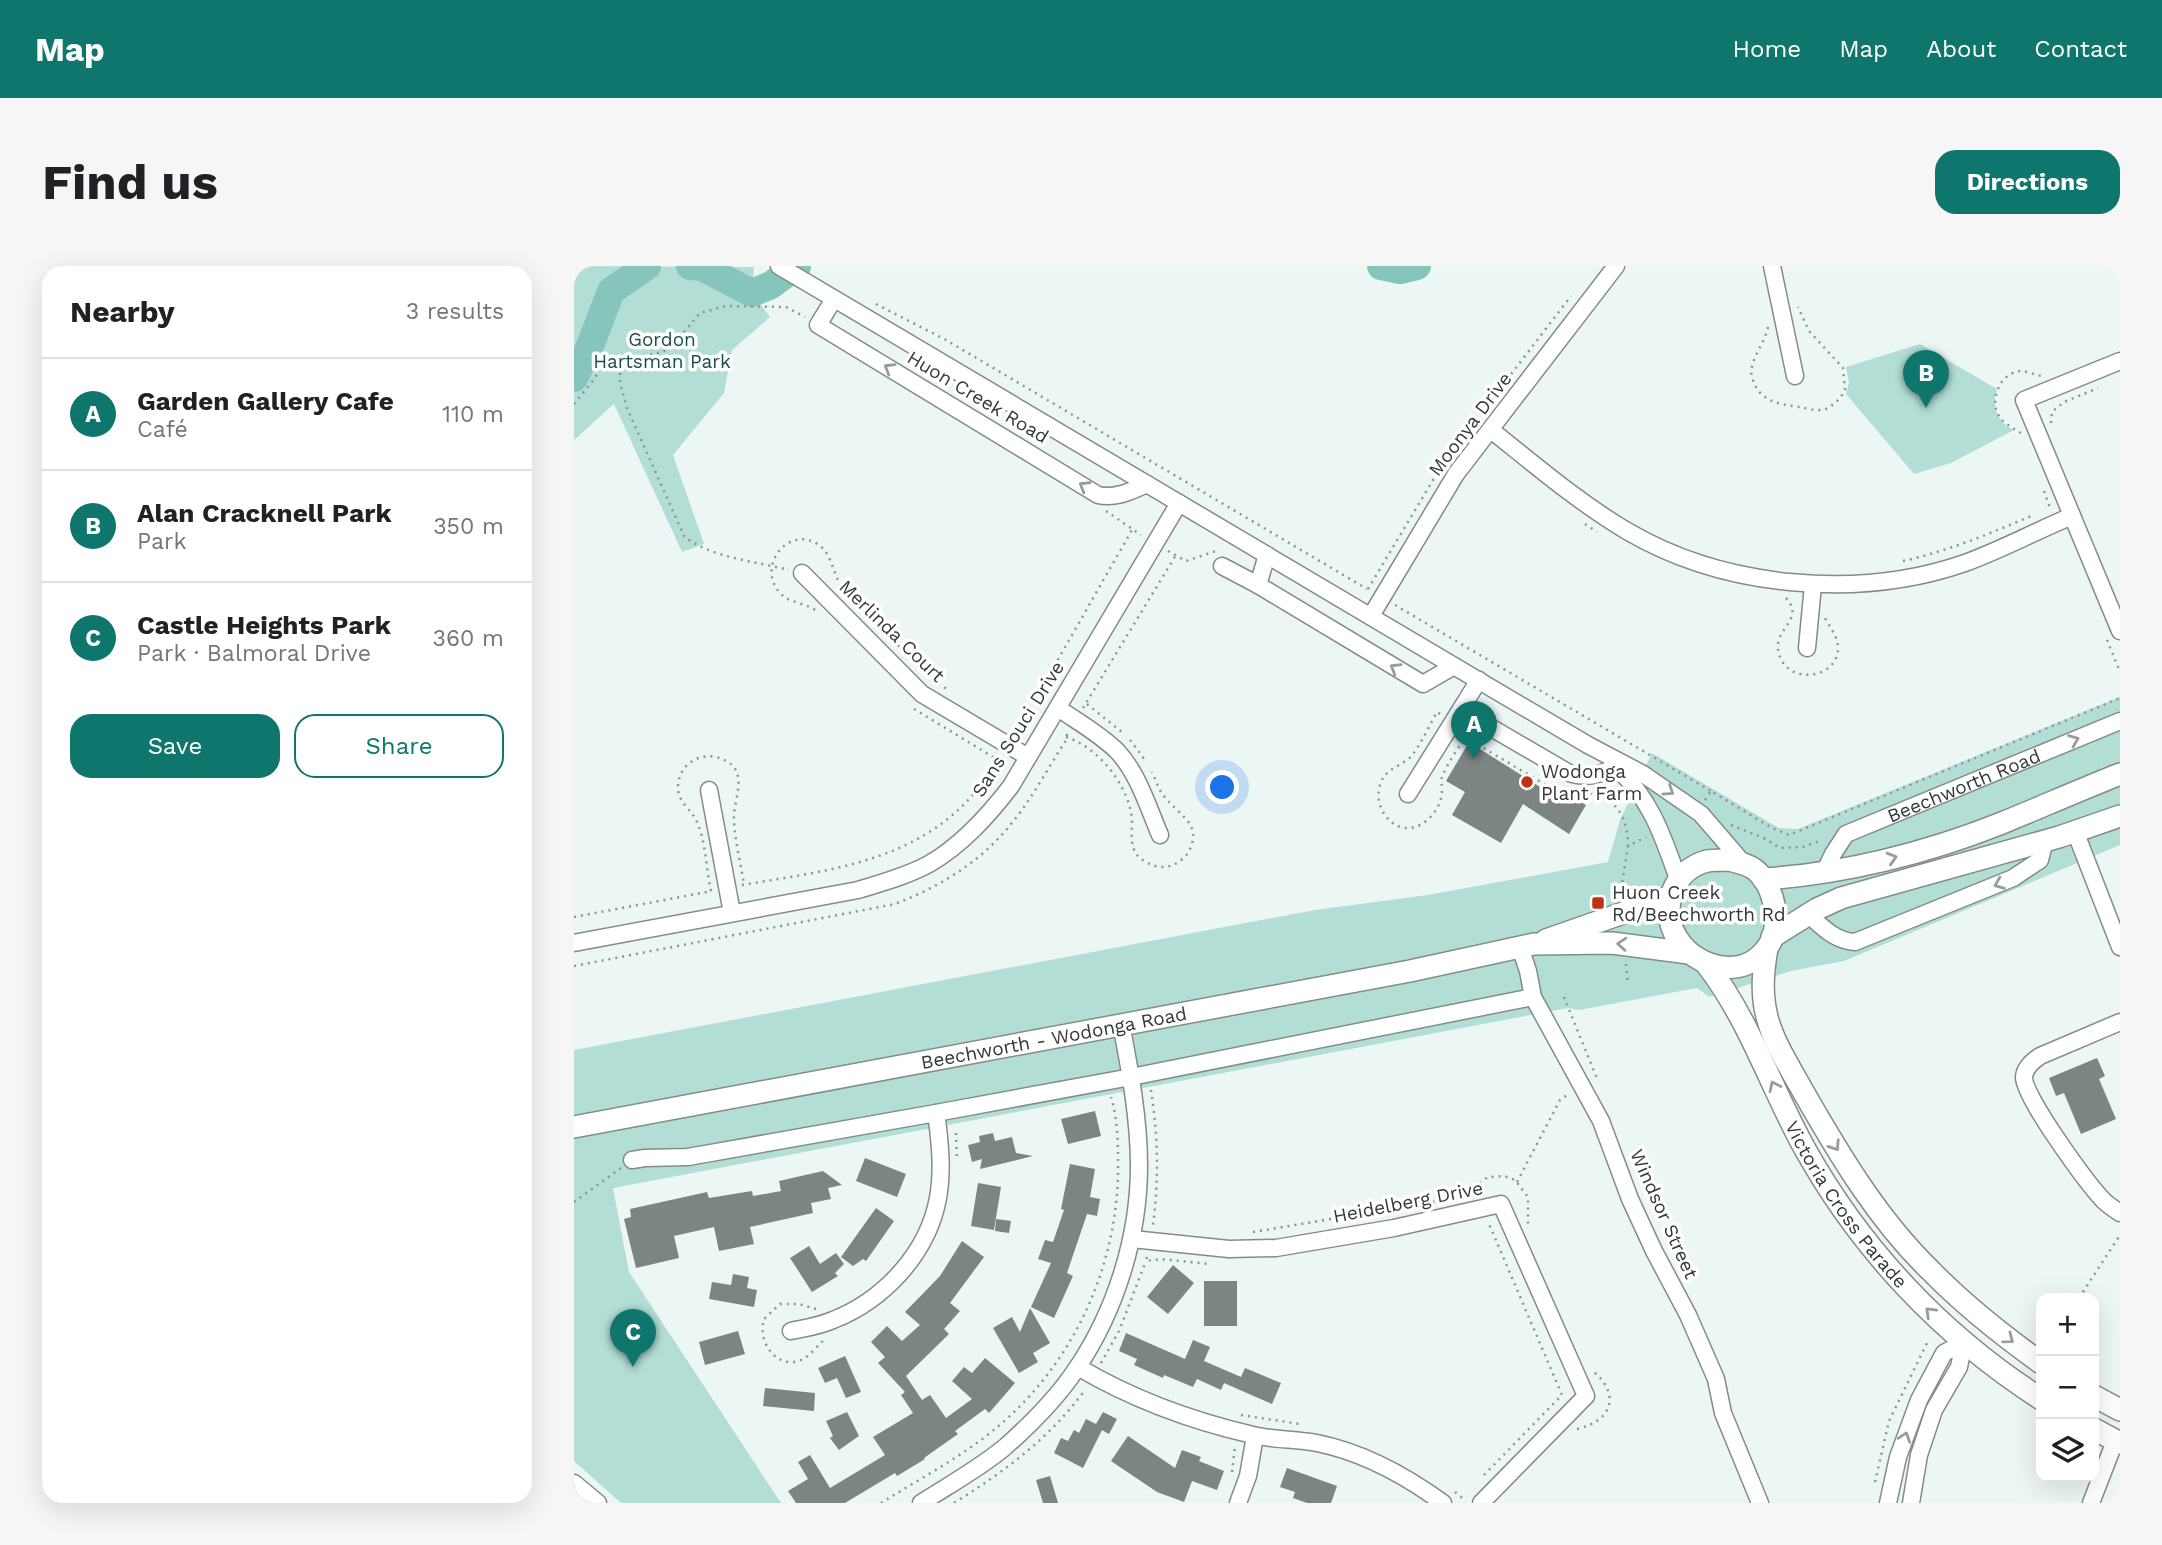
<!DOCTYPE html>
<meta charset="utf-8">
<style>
:root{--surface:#fff;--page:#f6f6f6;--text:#202124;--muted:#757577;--line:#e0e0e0;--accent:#0f766e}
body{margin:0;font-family:"Work Sans",sans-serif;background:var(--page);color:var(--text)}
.controls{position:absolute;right:21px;bottom:21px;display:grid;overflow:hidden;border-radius:14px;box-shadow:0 7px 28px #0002}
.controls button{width:63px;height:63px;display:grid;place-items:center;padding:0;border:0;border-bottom:2px solid var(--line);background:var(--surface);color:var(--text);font:35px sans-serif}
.you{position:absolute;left:649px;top:522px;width:24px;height:24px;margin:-18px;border:5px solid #fff;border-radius:50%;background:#1a73e8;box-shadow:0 0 0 10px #1a73e833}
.badge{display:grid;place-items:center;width:46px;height:46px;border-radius:50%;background:var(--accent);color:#fff;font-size:23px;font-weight:700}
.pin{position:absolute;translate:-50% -58px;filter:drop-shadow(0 2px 4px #0008)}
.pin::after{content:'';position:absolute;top:37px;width:24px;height:21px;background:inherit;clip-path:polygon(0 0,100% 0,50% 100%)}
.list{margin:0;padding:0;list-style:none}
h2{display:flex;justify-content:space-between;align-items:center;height:91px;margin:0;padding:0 28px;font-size:30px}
h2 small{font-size:23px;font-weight:400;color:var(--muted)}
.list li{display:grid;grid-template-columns:46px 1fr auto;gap:21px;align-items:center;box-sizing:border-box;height:112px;padding:0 28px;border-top:2px solid var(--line)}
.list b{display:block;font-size:26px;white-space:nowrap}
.list p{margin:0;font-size:23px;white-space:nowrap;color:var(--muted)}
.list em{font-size:23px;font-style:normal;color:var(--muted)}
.actions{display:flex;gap:14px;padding:21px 28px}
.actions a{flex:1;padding:16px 0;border:2px solid var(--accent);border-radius:21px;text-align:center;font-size:24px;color:var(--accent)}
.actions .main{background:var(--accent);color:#fff}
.icon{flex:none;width:38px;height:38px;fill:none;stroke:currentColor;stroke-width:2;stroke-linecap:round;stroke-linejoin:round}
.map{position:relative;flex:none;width:1546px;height:1237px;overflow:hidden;border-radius:21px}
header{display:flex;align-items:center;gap:42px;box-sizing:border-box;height:98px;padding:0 35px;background:var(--accent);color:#fff}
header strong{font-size:33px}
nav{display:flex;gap:38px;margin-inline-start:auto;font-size:24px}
.intro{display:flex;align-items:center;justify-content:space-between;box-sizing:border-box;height:168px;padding:0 42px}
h1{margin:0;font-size:49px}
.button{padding:18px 32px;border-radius:21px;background:var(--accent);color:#fff;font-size:24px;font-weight:700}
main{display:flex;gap:42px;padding:0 42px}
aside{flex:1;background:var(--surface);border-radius:21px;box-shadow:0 7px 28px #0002}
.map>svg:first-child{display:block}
.green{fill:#b3ded6}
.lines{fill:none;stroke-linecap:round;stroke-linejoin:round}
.river{stroke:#86c5bb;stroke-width:28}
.building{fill:#7c8583}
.minor-casing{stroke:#838c8b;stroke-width:19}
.major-casing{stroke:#838c8b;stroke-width:24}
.path{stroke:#8d9493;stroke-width:2.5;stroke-dasharray:2 5;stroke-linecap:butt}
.minor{stroke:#fff;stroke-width:16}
.major{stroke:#fff;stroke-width:21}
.oneway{stroke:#9a9c9b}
.poi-dot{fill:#be3413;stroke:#fff;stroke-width:2.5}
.labels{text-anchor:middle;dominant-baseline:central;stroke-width:7;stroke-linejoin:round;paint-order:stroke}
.park-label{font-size:19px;fill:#194f48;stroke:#fff}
.street-label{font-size:19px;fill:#343837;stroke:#fff}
.poi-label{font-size:19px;fill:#343837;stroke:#fff;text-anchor:start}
</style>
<header>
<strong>Map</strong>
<nav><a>Home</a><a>Map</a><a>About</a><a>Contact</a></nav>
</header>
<div class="intro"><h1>Find us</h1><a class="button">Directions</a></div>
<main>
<aside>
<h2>Nearby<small>3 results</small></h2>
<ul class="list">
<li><span class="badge">A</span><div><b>Garden Gallery Cafe</b><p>Café</p></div><em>110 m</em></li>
<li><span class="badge">B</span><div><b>Alan Cracknell Park</b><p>Park</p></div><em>350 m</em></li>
<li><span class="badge">C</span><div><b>Castle Heights Park</b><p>Park · Balmoral Drive</p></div><em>360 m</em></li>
</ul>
<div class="actions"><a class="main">Save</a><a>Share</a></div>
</aside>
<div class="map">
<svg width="1546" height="1237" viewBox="0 0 1546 1237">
<rect width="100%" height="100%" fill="#ecf6f5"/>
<path class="green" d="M 0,0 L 180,1 L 178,27 L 196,51 L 158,84 L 150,127 L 99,189 L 130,278 L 108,286 L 40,138 L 0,174 Z
M 1346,78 L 1423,123 C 1417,140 1423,156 1440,164 L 1377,197 L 1340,208 L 1272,128 L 1275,117 L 1272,101 Z
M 1546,431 L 1546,579 L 1270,695 L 1217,705 L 1135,731 L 1123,722 L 1005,744 L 994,742 L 39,922 L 55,1006 L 207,1237 L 47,1237 L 0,1195 L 0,784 L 741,644 L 854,629 L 1034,596 L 1046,554 L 1078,487 L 1205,562 L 1224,563 Z"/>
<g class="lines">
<path class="river" d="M 116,0 L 128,1 L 178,27 L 197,19 L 223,0
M 807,0 L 826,4 L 843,0
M 0,112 L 16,80 L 37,25 L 73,0"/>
</g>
<path class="building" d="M 895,476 L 985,533 L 999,531 L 1012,539 L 995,568 L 949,538 L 927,577 L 878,549 L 891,526 L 872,515 Z
M 1523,792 L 1531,810 L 1525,813 L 1542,853 L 1507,868 L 1490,827 L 1482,830 L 1475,812 Z
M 521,845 L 527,870 L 494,878 L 487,853 Z
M 419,867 L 421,875 L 438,871 L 442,887 L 459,890 L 406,903 L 408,893 L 398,896 L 394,879 L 406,876 L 405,870 Z
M 291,892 L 332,908 L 323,931 L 282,915 Z
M 496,898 L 521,903 L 516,931 L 526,933 L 523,950 L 513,948 L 493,1007 L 499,1010 L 480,1052 L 457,1041 L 477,997 L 464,993 L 471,974 L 479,976 L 490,944 L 487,943 Z
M 249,905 L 268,919 L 254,922 L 257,933 L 237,937 L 239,947 L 176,961 L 180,978 L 145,985 L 140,961 L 100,970 L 105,992 L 62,1002 L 50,953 L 57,951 L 56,943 L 133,926 L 135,932 L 178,925 L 179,930 L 207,925 L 205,915 Z
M 404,917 L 427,921 L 420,964 L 397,960 Z
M 302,942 L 320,955 L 292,995 L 289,993 L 279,1000 L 267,991 Z
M 422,953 L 437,955 L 435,967 L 421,965 Z
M 388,975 L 410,991 L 376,1037 L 386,1045 L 370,1063 L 375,1068 L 332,1110 L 348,1134 L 356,1129 L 372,1152 L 398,1133 L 378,1115 L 390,1101 L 398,1107 L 411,1092 L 441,1117 L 415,1147 L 411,1143 L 381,1165 L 384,1168 L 350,1192 L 351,1193 L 323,1210 L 321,1207 L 271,1237 L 222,1237 L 214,1225 L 234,1213 L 224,1196 L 236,1189 L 256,1222 L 311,1189 L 299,1171 L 339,1147 L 327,1129 L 331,1126 L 304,1097 L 311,1091 L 297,1076 L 313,1060 L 328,1075 L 346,1059 L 331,1046 L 366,1010 Z
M 235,980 L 246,998 L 262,987 L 270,998 L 261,1007 L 264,1010 L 238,1026 L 216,992 Z
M 599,999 L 620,1017 L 594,1048 L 573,1031 Z
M 159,1008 L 175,1011 L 173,1022 L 183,1024 L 180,1041 L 135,1033 L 138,1016 L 157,1019 Z
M 630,1015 L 663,1015 L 663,1060 L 630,1060 Z
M 456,1042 L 476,1077 L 459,1087 L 464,1096 L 445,1107 L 419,1062 L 438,1051 L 446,1066 Z
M 164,1065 L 171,1088 L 131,1099 L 125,1076 Z
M 552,1067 L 611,1093 L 619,1074 L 636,1081 L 630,1095 L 667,1111 L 671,1102 L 707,1117 L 698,1138 L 650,1117 L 647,1124 L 623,1113 L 619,1121 L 590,1109 L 589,1112 L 560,1099 L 563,1093 L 545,1085 Z
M 271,1090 L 287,1126 L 272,1132 L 263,1112 L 251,1117 L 244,1102 Z
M 191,1122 L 241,1127 L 240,1145 L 189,1140 Z
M 273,1146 L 285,1170 L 265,1184 L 256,1172 L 259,1170 L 252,1155 Z
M 529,1146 L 543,1153 L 535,1168 L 528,1164 L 509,1202 L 480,1187 L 487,1172 L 494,1175 L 500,1164 L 505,1167 L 512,1153 L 522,1158 Z
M 554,1170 L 601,1202 L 608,1184 L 627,1191 L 625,1195 L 650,1205 L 643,1224 L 618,1215 L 610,1236 L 583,1226 L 537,1195 Z
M 713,1202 L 763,1220 L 757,1237 L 733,1237 L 719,1232 L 721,1226 L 706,1221 Z
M 476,1210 L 484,1237 L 469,1237 L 462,1214 Z"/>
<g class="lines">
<defs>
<g id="minor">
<path d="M 205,0 L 880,400 L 1014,479 L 1069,508 L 1127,548 L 1170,598"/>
<path d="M 1198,0 L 1221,110"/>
<path d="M 260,33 L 244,59 L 524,229 C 542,233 557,225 573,218"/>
<path d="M 1546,95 L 1450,134 L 1546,365"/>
<path d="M 917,164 C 961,199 1004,236 1053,265 C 1150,322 1284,334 1391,297 C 1427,284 1462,265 1498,250"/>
<path d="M 693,289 L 684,319 L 849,418 L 880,400"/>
<path d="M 648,300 L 684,319"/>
<path d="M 228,307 L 348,428 L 454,491"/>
<path d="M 797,350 L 882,208 L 1042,0"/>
<path d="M 1233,382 L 1239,319"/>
<path d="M 484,442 C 504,456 526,468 543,485 C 564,507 574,541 586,569"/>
<path d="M 887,444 L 995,507 C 1014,513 1024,509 1042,501"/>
<path d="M 1038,498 C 1075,528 1089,570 1104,613"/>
<path d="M 135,524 L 158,647"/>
<path d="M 834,528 L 905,414"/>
<path d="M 1501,565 L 1546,681"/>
<path id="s1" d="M 1251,605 L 1259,588 L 1272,568 L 1546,455"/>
<path d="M 1234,648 C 1248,661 1261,675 1281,676 L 1439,612 L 1466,594 L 1471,574"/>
<path d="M 0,677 L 284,624 C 307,617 333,610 355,598 C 388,579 414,550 437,520 L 605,237"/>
<path d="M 946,681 L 954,705 L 959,731 L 1027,855 L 1056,933 L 1080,985 L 1114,1049 L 1142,1113 L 1149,1147 L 1186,1237"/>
<path d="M 1546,756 L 1466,790 C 1459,795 1451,801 1450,811 C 1449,830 1513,917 1529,934 C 1534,939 1540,943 1546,947"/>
<path d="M 58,894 L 71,892 L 114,891 L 362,847 L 557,811 L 959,731"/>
<path d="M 558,973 L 655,983 L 702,982 L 820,962 L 927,938 L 1012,1130 L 907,1237"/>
<path d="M 217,1065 C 231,1062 246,1060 259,1054 C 310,1034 354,987 364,932 C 369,904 366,875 362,847"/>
<path d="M 504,1101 C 558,1133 618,1155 679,1169 C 700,1174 722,1173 743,1177 C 788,1186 832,1210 869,1237"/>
<path d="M 0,1217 L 24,1237"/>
<path d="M 347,1237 C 375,1219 406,1202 431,1181 C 457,1158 484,1131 503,1102 C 542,1044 565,970 565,900 C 565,853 556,804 547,758"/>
<path d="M 664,1237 L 674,1210 L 681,1170"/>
<path d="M 1314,1237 L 1324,1191 L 1345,1134 L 1370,1087 L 1390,1076"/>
<path d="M 1337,1237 L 1345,1189 L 1360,1144 L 1385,1101 L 1390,1076"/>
<path d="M 1517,1237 L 1541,1175"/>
</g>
<g id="major">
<path d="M 1155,594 C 1163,596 1173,598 1180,603 C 1201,619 1209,661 1193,682 C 1169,715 1121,702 1103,672 C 1085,642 1099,604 1133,595 C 1140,594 1148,594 1155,594 Z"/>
<path d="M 1189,613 C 1269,608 1353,587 1428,557 C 1467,541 1506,524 1546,508"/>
<path d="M 1198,671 L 1243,643 L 1267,632 L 1485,571 L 1546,550"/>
<path d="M 972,674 L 1095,631"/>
<path d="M 1193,682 C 1189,706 1187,727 1193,751 C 1200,778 1217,803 1230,827 C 1266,890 1305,955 1357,1005 C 1391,1040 1428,1069 1467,1097"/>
<path id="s2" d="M 1133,699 C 1176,755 1197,822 1231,883 C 1288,985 1369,1070 1467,1133"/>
<path id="s3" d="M 0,861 L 836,705 L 960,678 L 1038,677 L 1115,687"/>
<path d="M 1520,1130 L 1546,1144"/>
<path d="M 1520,1163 L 1546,1177"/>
</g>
</defs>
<use href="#minor" class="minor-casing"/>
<use href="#major" class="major-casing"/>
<path class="path" d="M 302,38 L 372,74 L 793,323
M 1194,61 C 1191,78 1174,95 1178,111 C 1184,135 1204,138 1225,141 C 1233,142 1243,146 1252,143 C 1260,139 1267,132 1271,124 L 1269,102 L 1235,65 L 1224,41
M 46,93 L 46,117 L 53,142 L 110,270 C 134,291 184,296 215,304
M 0,138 L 21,112 L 28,98 L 89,86 L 105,72 L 126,47 L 152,40 L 212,41 L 231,51
M 1477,157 L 1478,146 L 1490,136 L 1524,122
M 1447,167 C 1439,162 1430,158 1425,150 C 1415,134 1426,107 1446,105 C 1453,105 1461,109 1468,110
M 869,197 L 997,30
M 1470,225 L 1476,242
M 532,245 L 567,269
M 1011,258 L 1023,266
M 594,285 L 612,295 L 642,285
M 1329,295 C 1374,285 1415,268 1457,250
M 794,323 L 862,209
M 1212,332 C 1234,356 1191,364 1208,395 C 1222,419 1265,410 1264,381 C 1263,369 1256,362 1251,352
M 821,339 L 1137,525
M 241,344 C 231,337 216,337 207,328 C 180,301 216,256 246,280 C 259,290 259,310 269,323 L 354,410 L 374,424
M 1533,374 L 1546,406
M 513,438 L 549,467
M 509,442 L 602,289
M 340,443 L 424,494
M 866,448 L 863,446 C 855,460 848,476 839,488 C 830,500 813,501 807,516 C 797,540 819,572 846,559 C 859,552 868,538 868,524 C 868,518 866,514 869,509 C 874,496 884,483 891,471 L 987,528 C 1029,520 1054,539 1054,580
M 442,467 L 558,264
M 492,471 C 523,481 550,514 557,546 C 560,561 553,581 566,592 C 576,600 589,604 601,598 C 607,595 614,589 616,583 C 628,557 603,548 590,530 C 584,523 582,514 578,506
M 556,474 L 571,494
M 1131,534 L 1137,525 L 1198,562 L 1215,569 L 1546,432
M 1157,559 L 1192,573 L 1206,582 L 1229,581 L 1248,574
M 168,619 C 250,605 337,597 396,532 C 407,520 416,506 425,493
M 137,625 C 132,603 132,576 123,556 C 117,542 103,537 104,519 C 105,510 109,501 117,496 C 124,491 133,489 142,491 C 180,501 158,533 160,555 C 161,576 167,598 170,619
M 1049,630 L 1048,618 L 1054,580 L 1072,571
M 0,651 L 138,625
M 1052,698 L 1054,719
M 0,700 L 321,638 C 365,621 407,596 437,558 C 458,533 473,503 491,476 L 494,465
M 990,731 L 1024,815
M 577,824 C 584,869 585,913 579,959
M 382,867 L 383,895
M 943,916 L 986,834 L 996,827
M 889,930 L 914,911 L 930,910 L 941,914 L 954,931 L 954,959
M 0,936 L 47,902
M 679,966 L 865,935
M 573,991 L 572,995 L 587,993 L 635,998
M 1505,1032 L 1546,969
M 242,1043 L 225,1038 L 206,1038 L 190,1053 C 183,1075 202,1104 227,1094 C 236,1090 242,1081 249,1075
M 527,1097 L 545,1065 L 572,995
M 667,1149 L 726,1158
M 1003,1163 C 1036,1156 1048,1130 1020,1106
M 658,1206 L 661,1181
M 910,1209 L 988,1129 L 915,958
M 1301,1216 L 1315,1155 L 1354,1075
M 881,1226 L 892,1235
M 307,1237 C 347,1212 391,1189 427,1158 C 503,1092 546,994 544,894 C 544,873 543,851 537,831
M 380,1237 C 431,1205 475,1173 511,1124"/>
<use href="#minor" class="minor"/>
<use href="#major" class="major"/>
</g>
<defs><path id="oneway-chevron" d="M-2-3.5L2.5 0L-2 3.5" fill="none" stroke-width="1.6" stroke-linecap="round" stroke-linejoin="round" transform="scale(1.75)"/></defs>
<g class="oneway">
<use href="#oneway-chevron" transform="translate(315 102) rotate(-149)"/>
<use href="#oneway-chevron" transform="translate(510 220) rotate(-149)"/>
<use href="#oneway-chevron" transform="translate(821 402) rotate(-149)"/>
<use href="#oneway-chevron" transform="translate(1500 474) rotate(-22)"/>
<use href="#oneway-chevron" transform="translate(1095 525) rotate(34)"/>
<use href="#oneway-chevron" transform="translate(1318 592) rotate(-16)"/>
<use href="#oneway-chevron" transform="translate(1425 618) rotate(158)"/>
<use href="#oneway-chevron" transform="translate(1048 678) rotate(-176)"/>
<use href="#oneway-chevron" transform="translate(1200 820) rotate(-116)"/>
<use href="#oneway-chevron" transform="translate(1261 880) rotate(57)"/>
<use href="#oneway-chevron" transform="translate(1356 1046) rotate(-136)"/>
<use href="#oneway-chevron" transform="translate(1435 1073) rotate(37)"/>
<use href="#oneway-chevron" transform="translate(1331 1171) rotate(-71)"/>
</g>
<g class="poi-dot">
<circle cx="953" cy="516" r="7"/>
<rect x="1017" y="630" width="14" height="14" rx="3.5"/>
</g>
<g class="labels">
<g class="park-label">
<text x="88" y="73">Gordon<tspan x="88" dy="22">Hartsman Park</tspan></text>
</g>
<g class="street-label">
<text transform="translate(404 131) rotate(31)">Huon Creek Road</text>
<text transform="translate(896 158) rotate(-53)">Moonya Drive</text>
<text transform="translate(318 365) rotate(44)">Merlinda Court</text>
<text transform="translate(444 463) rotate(-58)">Sans Souci Drive</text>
<text stroke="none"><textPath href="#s1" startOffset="170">Beechworth Road</textPath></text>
<text stroke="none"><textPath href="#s3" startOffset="488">Beechworth - Wodonga Road</textPath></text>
<text transform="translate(834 936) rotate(-11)">Heidelberg Drive</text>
<text stroke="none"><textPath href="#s2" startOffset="278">Victoria Cross Parade</textPath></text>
<text transform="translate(1090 948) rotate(66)">Windsor Street</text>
</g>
<g class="poi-label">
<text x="967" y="505">Wodonga<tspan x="967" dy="22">Plant Farm</tspan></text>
<text x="1038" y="626">Huon Creek<tspan x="1038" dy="22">Rd/Beechworth Rd</tspan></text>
</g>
</g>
</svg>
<div class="controls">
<button>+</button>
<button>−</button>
<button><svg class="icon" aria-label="layers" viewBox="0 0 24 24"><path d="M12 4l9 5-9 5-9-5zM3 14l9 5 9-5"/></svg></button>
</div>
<div class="you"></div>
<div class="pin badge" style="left:900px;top:493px">A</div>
<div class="pin badge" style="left:1352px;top:142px">B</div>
<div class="pin badge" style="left:59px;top:1101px">C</div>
</div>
</main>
